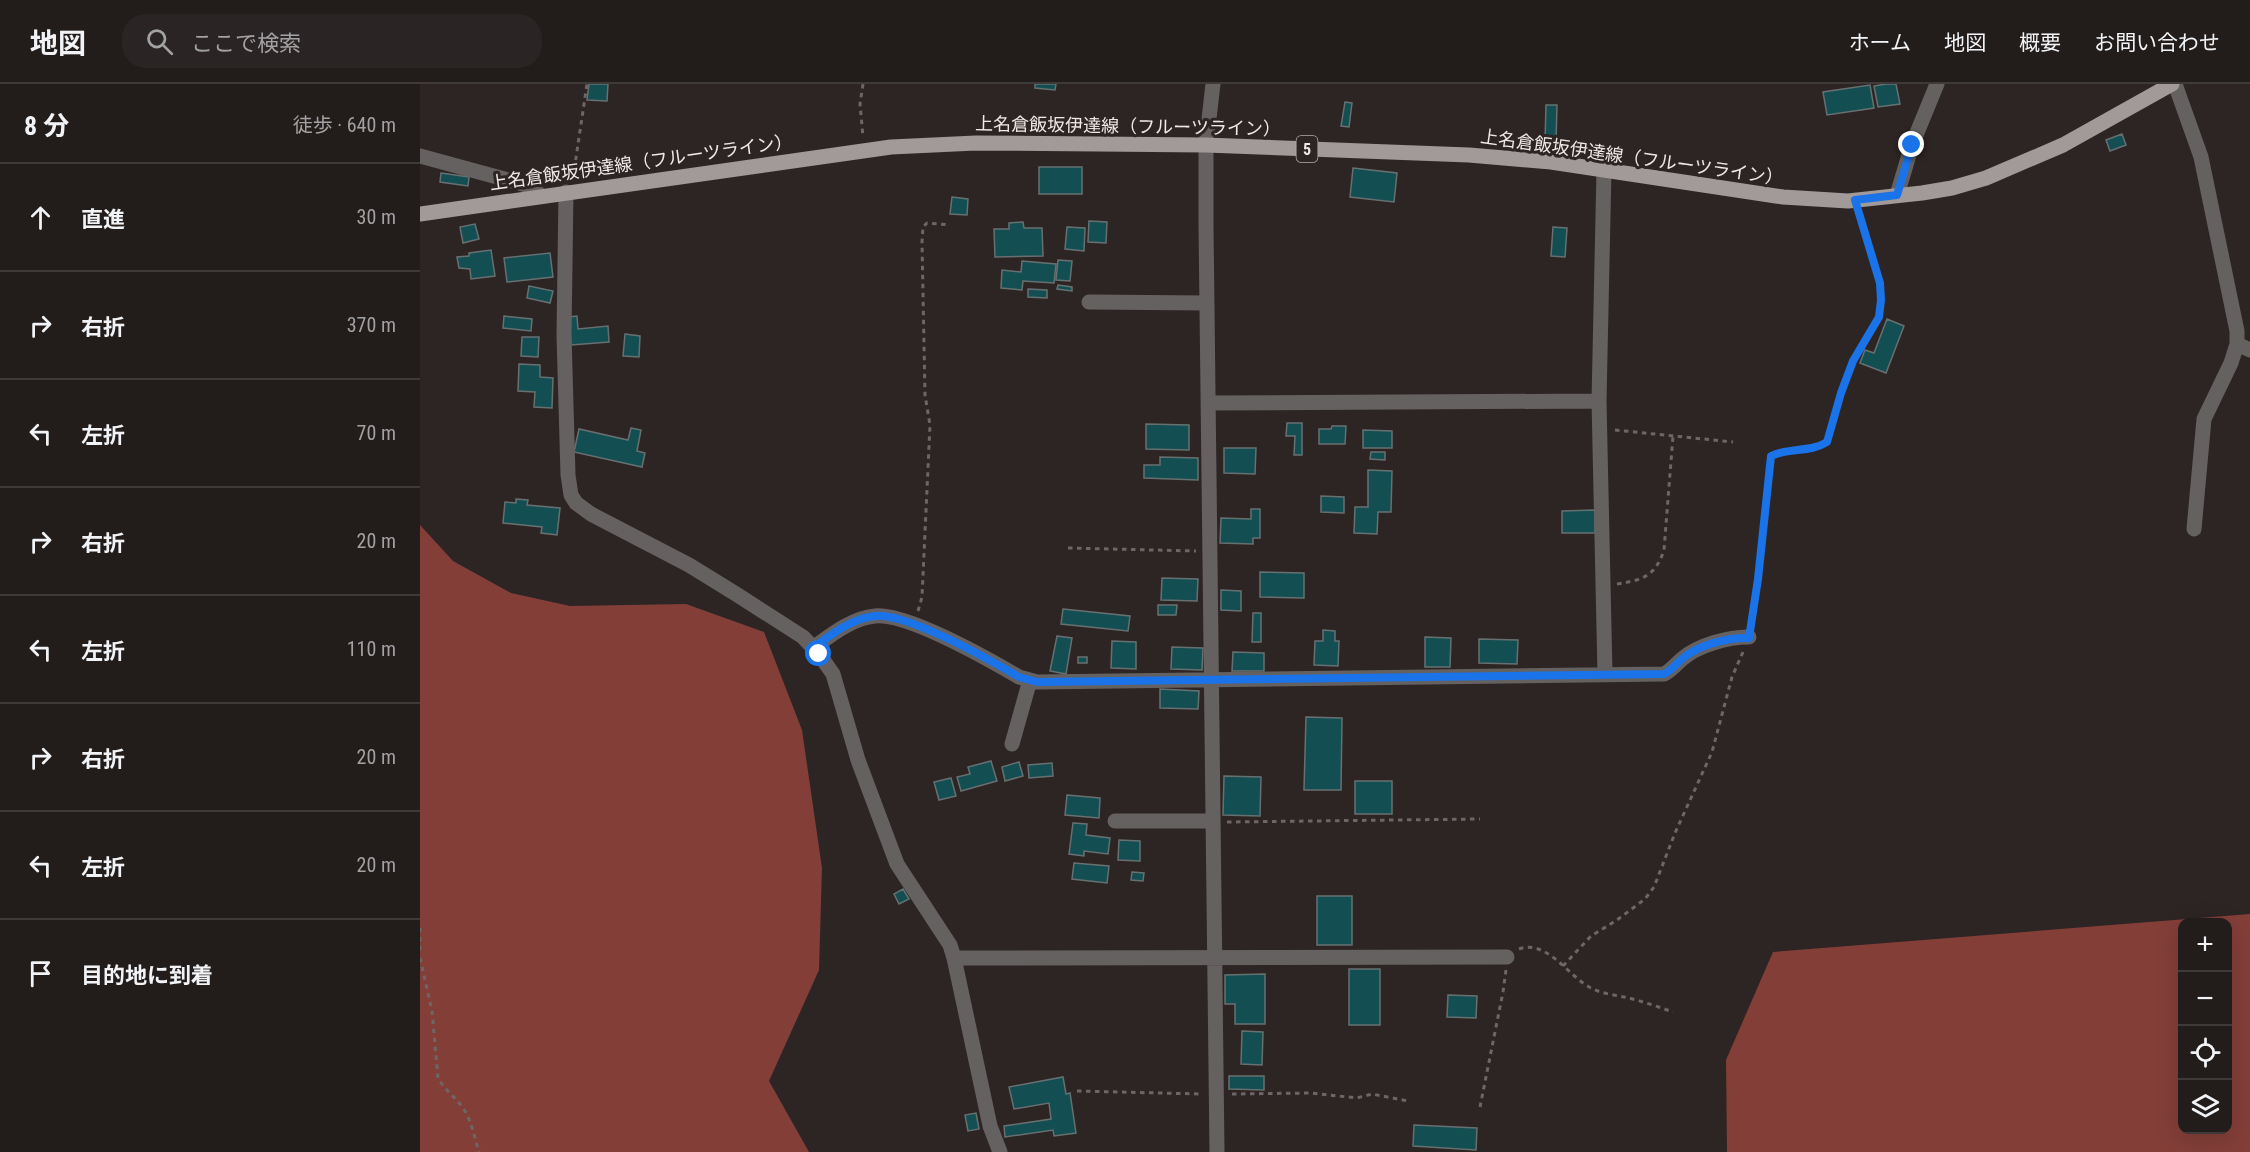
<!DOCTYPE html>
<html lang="ja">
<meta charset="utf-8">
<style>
:root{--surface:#221c1b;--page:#2a2524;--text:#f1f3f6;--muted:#a2a1a3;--line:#3f3a3a}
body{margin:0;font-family:"Roboto Condensed","Noto Sans JP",sans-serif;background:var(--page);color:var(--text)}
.controls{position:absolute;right:18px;bottom:18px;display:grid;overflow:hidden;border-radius:12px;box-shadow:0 6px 24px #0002}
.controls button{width:54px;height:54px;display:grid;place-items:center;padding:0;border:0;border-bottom:2px solid var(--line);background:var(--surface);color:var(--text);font:30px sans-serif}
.stop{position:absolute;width:18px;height:18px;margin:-14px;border:4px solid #1a73e8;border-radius:50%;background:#fff}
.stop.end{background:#1a73e8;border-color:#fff;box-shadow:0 2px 6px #0008}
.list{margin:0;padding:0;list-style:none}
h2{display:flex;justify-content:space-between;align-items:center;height:78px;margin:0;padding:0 24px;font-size:26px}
h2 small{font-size:20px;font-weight:400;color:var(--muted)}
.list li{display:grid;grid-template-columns:39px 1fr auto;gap:18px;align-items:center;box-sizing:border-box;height:108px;padding:0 24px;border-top:2px solid var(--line)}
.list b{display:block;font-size:22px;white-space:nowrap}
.list em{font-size:20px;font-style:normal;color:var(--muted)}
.icon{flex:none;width:33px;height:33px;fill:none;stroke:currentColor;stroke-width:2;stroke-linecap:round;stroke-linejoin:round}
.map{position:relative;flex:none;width:1830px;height:1068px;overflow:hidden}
header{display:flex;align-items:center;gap:36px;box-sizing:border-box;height:84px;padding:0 30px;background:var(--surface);border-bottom:2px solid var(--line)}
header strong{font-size:28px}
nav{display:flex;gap:33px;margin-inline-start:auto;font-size:21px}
.search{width:420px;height:54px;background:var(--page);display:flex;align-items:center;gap:15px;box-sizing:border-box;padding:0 21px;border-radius:24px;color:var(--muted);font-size:22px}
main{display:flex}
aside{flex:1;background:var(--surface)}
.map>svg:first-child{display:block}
.forest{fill:#833e38;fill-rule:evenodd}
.building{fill:#134e52;stroke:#677071;stroke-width:1.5}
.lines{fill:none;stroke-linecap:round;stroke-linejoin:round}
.path{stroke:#6e6666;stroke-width:3;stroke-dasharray:4.5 4.5;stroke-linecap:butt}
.minor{stroke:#656160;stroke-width:15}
.major{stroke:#a29a98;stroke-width:15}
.route{stroke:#1a73e8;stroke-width:8}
.labels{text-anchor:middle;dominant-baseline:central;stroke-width:6;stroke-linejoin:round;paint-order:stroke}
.shield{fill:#2d2524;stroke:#b4aead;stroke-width:1.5}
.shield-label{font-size:16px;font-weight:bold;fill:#eee8e8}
.street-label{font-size:18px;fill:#eee8e8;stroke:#2d2524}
</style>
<header>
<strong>地図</strong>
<div class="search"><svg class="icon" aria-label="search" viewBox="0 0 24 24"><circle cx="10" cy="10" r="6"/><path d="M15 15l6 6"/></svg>ここで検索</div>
<nav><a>ホーム</a><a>地図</a><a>概要</a><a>お問い合わせ</a></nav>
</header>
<main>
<aside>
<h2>8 分<small>徒歩 · 640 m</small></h2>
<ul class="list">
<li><svg class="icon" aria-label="ahead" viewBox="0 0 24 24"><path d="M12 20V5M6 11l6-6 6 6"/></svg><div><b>直進</b></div><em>30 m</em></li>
<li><svg class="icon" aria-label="right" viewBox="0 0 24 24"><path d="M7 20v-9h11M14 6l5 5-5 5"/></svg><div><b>右折</b></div><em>370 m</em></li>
<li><svg class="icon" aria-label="left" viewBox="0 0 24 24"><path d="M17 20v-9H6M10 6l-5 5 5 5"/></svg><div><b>左折</b></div><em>70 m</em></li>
<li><svg class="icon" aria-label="right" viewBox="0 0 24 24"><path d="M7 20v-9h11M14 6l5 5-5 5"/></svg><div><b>右折</b></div><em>20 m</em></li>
<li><svg class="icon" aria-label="left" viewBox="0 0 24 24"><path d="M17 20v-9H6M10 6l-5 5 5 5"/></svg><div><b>左折</b></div><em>110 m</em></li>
<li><svg class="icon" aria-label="right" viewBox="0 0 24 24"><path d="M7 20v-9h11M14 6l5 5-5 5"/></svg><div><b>右折</b></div><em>20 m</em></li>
<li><svg class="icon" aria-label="left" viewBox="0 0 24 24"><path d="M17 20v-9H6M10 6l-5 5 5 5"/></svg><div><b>左折</b></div><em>20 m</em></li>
<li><svg class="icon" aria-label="arrive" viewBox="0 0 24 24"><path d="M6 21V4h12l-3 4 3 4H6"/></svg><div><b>目的地に到着</b></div></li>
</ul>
</aside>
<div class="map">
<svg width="1830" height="1068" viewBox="0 0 1830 1068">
<rect width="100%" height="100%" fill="#2d2524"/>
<path class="forest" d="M 0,441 L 33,477 L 91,509 L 150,522 L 266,520 L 344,548 L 382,646 L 402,784 L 399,886 L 349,997 L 389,1068 L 0,1068 Z
M 1830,830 L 1830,1068 L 1307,1068 L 1306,976 L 1353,868 ZM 1808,838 L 1808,1046 L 1762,1046 L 1762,838 Z"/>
<path class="building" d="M 169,0 L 188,0 L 187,17 L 167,16 Z
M 615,0 L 636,0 L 635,6 L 615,4 Z
M 1466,0 L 1476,0 L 1480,20 L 1458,23 L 1454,2 Z
M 1450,1 L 1454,24 L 1407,31 L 1403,8 Z
M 925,18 L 932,19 L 929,43 L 921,42 Z
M 1126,21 L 1137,21 L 1136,58 L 1125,58 Z
M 1702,50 L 1706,61 L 1690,67 L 1686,56 Z
M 619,83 L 662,83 L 662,110 L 619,110 Z
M 933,84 L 977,89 L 974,118 L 930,113 Z
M 21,89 L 49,93 L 48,102 L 20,98 Z
M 532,113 L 548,115 L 547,131 L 530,130 Z
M 669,137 L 687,138 L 686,159 L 668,158 Z
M 603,138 L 604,144 L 622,144 L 623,172 L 575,173 L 574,145 L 589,145 L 589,139 Z
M 55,140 L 59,155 L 43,159 L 40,143 Z
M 647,143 L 665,144 L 664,167 L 645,165 Z
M 1133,143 L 1147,144 L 1145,173 L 1131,172 Z
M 71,166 L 75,192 L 51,195 L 50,185 L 39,184 L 37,173 L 49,172 L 49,169 Z
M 130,169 L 133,193 L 87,198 L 84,174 Z
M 638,176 L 652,177 L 650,197 L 636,196 Z
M 602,177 L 636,180 L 634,199 L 603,197 L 602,206 L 581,204 L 582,186 L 601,188 Z
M 638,201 L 652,203 L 652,207 L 637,205 Z
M 109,202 L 133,207 L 130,219 L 107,214 Z
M 608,205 L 627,206 L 627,214 L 608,213 Z
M 84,232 L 112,235 L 111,247 L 83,244 Z
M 157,232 L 158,245 L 188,242 L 189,258 L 151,261 L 149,233 Z
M 1467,235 L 1484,242 L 1466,289 L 1440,279 L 1445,266 L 1454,269 Z
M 205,250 L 220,252 L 219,273 L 203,272 Z
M 102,253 L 119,253 L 118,273 L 101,272 Z
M 99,280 L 120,281 L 120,293 L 133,294 L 132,324 L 114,323 L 115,308 L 98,307 Z
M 867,339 L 882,339 L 882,371 L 874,371 L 875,352 L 866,352 Z
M 726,340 L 769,341 L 769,366 L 726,365 Z
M 912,342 L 926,342 L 925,360 L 899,360 L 899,345 L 911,345 Z
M 211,344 L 221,346 L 217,367 L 225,369 L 222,383 L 154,368 L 159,345 L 208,356 Z
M 943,346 L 972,347 L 972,364 L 943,364 Z
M 804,364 L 836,364 L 835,390 L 804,389 Z
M 951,368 L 965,368 L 965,376 L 950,375 Z
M 740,373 L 778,374 L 778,396 L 724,394 L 724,381 L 740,381 Z
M 948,386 L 972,387 L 971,428 L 958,428 L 957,450 L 934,449 L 935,423 L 948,423 Z
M 901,412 L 924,413 L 924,429 L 901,428 Z
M 96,415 L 108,416 L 107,421 L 140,424 L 137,451 L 121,449 L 122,443 L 83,439 L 85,418 L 96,419 Z
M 831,425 L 840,425 L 840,454 L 833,454 L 833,460 L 800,459 L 801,434 L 831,435 Z
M 1175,426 L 1175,449 L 1142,449 L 1142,427 Z
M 840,488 L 884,489 L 884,514 L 840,513 Z
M 742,494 L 778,495 L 777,517 L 741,516 Z
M 801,506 L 821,507 L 821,527 L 801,526 Z
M 738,521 L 757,521 L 756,531 L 738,531 Z
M 643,525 L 710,532 L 708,547 L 641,540 Z
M 833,529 L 841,529 L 841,558 L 832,558 Z
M 903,546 L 915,547 L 915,557 L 919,557 L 918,582 L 894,581 L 895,557 L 903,557 Z
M 637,552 L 652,554 L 646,590 L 630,587 Z
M 1005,553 L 1031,554 L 1030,583 L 1005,583 Z
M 1059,555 L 1098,556 L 1097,580 L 1059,579 Z
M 692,557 L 716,558 L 716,585 L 691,584 Z
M 752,563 L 783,564 L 782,586 L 751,585 Z
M 813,568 L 844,569 L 844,587 L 812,587 Z
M 658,573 L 667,573 L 667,579 L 658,579 Z
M 740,605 L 779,607 L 778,625 L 740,624 Z
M 886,633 L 922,634 L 921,706 L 884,706 Z
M 571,677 L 577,697 L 541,707 L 537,693 L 550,690 L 548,683 Z
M 599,678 L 603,692 L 585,697 L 582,683 Z
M 632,679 L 633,692 L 609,694 L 608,681 Z
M 804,692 L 841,693 L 840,732 L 803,731 Z
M 531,694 L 536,712 L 519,716 L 514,698 Z
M 935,697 L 972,697 L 972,730 L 935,730 Z
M 647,711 L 680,714 L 679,734 L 645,731 Z
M 653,739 L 667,740 L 666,751 L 690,754 L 688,770 L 664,767 L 664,772 L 649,770 Z
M 699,756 L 720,757 L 720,777 L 698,776 Z
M 654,779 L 689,782 L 687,799 L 652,795 Z
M 712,788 L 724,789 L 723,797 L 711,796 Z
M 483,805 L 489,815 L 479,820 L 474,810 Z
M 897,812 L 932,812 L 932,861 L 897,861 Z
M 929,885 L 960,885 L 960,941 L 929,941 Z
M 845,890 L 845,940 L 815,940 L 815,920 L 805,920 L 805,891 Z
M 1028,911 L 1057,912 L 1056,934 L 1027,933 Z
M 822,947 L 843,948 L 842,981 L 821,980 Z
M 809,992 L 844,992 L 844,1006 L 809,1005 Z
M 643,993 L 646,1010 L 650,1009 L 656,1049 L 634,1052 L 633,1046 L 585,1053 L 584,1042 L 631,1035 L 629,1019 L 594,1025 L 589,1003 Z
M 556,1029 L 559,1045 L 548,1047 L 545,1031 Z
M 994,1041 L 1057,1044 L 1056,1066 L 993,1062 Z"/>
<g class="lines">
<path class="path" d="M 443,0 L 440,20 L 443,53
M 153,94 L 167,0
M 1195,346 L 1313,358
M 648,464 L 776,467
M 1197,500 C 1222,496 1235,493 1244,466 L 1253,352
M 498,527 L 502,513 L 510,341 L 505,311 L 502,158 L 503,143 L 507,139 L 530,141
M 1331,539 L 1351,372 C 1369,363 1390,369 1407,358 L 1421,309 L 1433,277 L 1459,233 L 1461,215 L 1460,199 L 1439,129
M 807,738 L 1060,735
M 0,844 L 0,871
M 1099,865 C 1126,855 1148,891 1169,903 C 1181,910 1196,911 1209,914 C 1224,918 1239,923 1253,928
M 0,874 L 12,927 L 18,994 C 25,1007 38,1015 45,1027 C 52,1039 55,1055 59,1068
M 1143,882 L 1171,852 L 1197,836 L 1225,815 L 1234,803 L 1255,749 L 1292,668 L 1312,593 L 1323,568
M 657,1007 L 781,1010
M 812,1010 L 891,1009 L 937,1014 L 952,1010 L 988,1017
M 1060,1023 L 1083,908 L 1086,886"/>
<path class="minor" d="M 793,0 L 786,61 L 786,140 L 797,1068
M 1755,0 L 1781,73 L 1817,247 L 1817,260 L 1830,266
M 0,72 L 110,102 L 120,111
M 1184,86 L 1179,317 L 1185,590
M 146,108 L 144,251 L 148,391 L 151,411 L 156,419 L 171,430 L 269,481 L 316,510 L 383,553 L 399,570 L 413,590 L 438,676 L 477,780 L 530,861 L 534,874 L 570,1042 L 580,1068
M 1477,111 L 1492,61 L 1517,0
M 669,218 L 787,219
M 788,319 L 1179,317
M 1774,445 L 1784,335 L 1811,279 L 1817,260
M 393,564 C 411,551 432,534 455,532 C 488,529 568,575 599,593 L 617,598 L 1244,590 C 1252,586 1255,581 1262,575 C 1278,561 1308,553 1329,553
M 592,660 L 610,596
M 695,737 L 792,737
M 534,874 L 1087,873"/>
<path class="major" d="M 0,130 L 471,63 L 556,59 L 786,61 L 1049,71 L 1131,78 L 1363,113 L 1428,117 L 1502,109 L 1532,104 L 1566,94 L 1643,61 L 1752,0"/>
</g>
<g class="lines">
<path class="route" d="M 399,570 L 393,564 C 411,551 432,534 455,532 C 488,529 568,575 599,593 L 617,598 L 1244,590 C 1252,586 1255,581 1262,575 C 1278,561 1308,553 1329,554 L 1338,495 L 1351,372 C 1369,363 1390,369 1407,358 L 1421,309 L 1433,277 L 1459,233 L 1461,216 L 1460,199 L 1435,116 L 1477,111 L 1492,61"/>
</g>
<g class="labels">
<rect class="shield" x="876.5" y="52" width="21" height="26" rx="4.5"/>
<g class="shield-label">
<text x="887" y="65">5</text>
</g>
<g class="street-label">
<text transform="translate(708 42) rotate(1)">上名倉飯坂伊達線（フルーツライン）</text>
<text transform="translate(1212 73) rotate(8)">上名倉飯坂伊達線（フルーツライン）</text>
<text transform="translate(221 78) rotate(-8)">上名倉飯坂伊達線（フルーツライン）</text>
</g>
</g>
</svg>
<div class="controls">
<button>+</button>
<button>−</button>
<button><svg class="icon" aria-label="locate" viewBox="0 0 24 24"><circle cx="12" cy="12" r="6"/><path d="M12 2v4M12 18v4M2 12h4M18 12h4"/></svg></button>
<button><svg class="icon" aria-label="layers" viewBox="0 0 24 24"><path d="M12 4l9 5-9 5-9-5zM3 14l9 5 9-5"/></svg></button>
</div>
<div class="stop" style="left:399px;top:570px"></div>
<div class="stop end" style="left:1492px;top:61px"></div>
</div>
</main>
